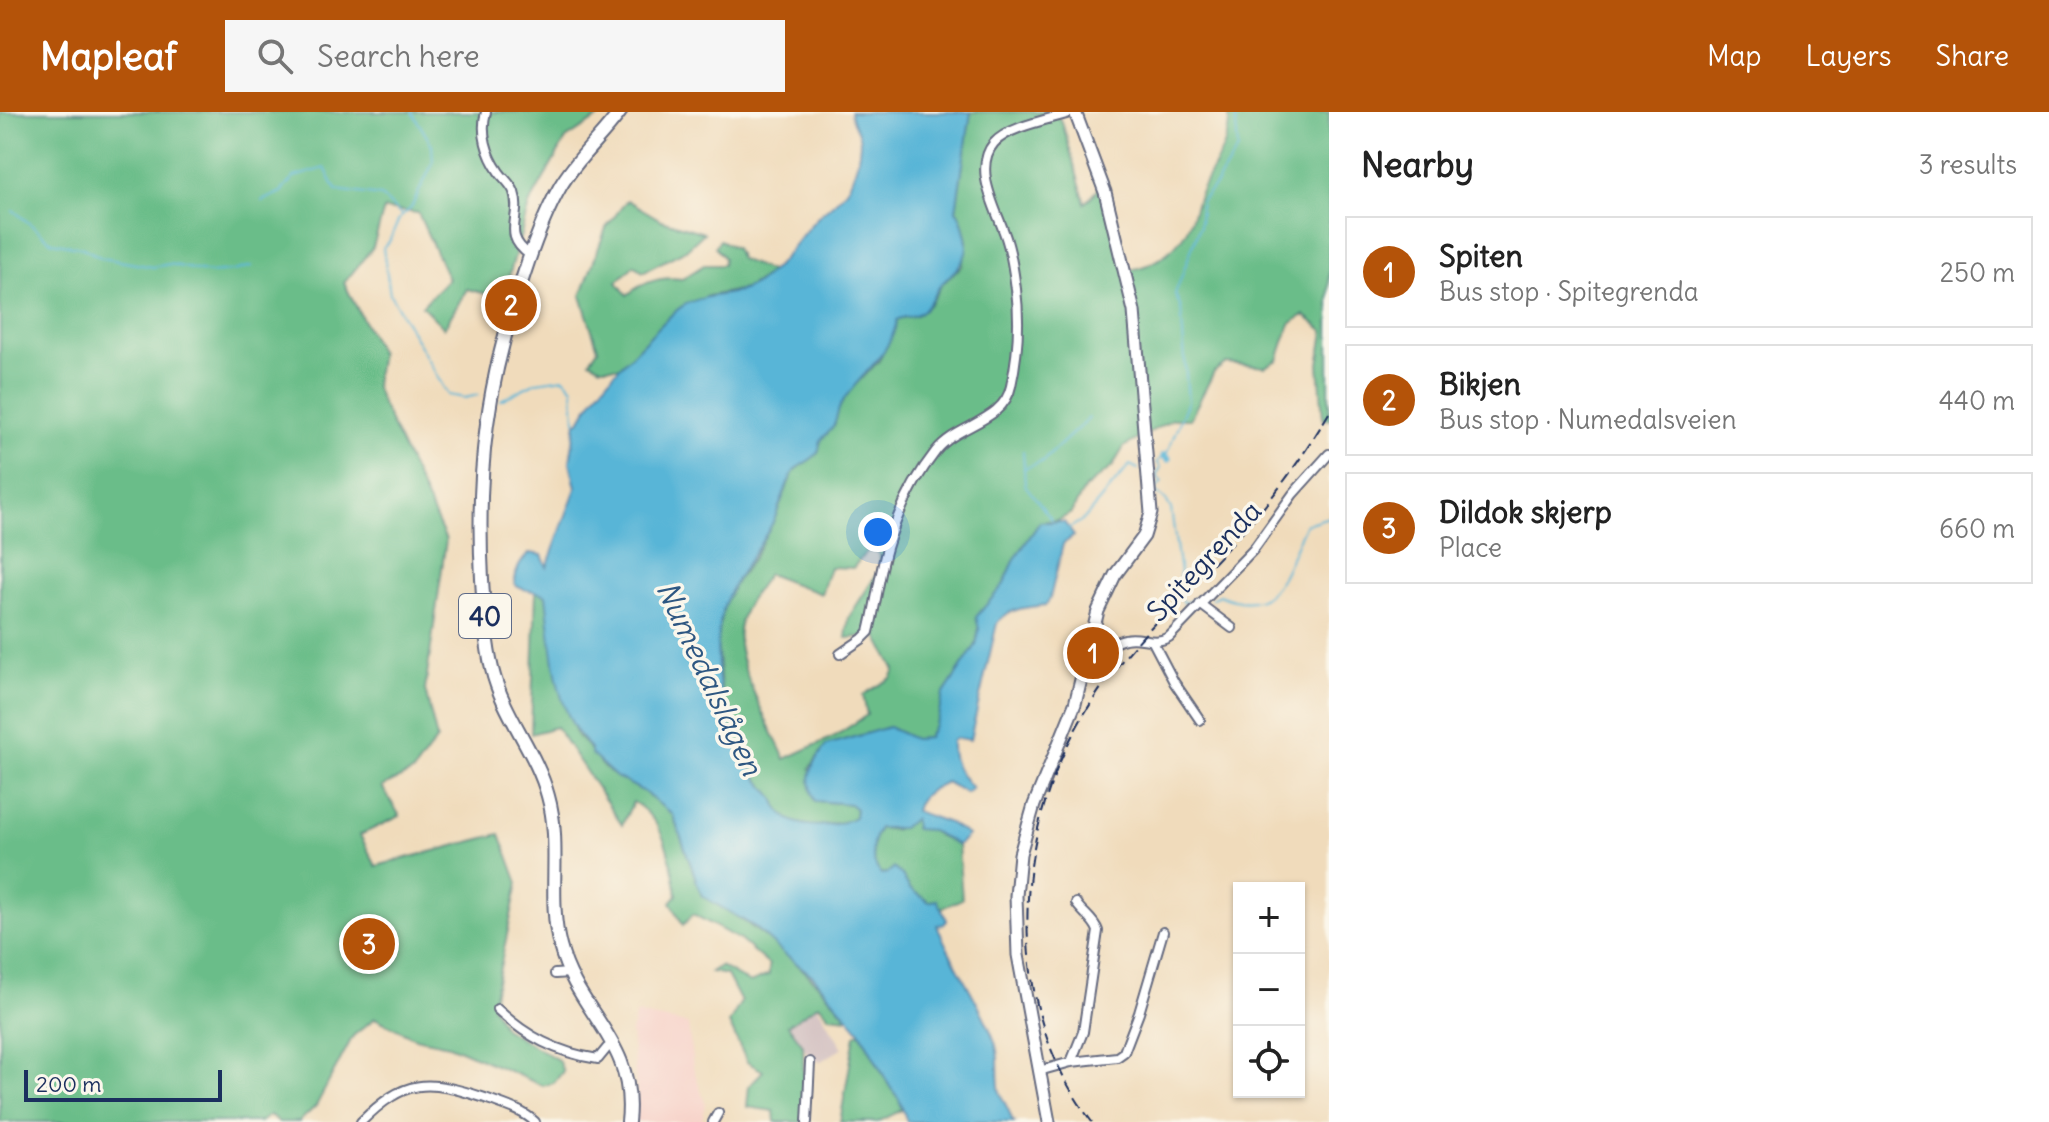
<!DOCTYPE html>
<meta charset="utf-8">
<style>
:root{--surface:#fff;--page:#f6f6f6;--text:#222;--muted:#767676;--line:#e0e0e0;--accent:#b45309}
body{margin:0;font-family:Delius,sans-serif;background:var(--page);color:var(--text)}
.controls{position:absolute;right:24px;bottom:24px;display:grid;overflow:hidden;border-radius:0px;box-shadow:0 2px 6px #0004}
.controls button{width:72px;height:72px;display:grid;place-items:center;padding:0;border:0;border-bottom:2px solid var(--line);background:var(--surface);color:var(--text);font:40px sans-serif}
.scale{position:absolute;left:24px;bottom:20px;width:198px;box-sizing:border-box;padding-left:8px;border:4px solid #1b2f5e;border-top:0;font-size:22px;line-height:28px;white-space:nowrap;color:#1b2f5e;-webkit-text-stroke:6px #fbf7ec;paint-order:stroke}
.you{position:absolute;left:878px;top:420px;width:28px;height:28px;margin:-20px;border:6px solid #fff;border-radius:50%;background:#1a73e8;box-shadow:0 0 0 12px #1a73e833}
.badge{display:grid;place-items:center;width:52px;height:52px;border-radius:50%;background:var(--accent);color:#fff;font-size:26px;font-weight:700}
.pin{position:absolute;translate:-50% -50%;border:4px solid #fff;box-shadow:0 2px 8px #0006}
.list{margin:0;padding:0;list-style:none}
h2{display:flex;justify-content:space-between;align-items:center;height:104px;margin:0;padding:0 32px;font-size:34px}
h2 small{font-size:26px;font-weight:400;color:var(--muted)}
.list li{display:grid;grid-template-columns:52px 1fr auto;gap:24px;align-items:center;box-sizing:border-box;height:112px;margin:0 16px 16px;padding:0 16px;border:2px solid var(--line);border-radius:0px}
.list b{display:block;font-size:30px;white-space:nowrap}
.list p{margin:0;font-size:26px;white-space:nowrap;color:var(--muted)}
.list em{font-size:26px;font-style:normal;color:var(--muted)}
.icon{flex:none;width:44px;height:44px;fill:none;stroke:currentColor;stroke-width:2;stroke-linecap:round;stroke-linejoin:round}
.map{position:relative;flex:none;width:1329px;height:1010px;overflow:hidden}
header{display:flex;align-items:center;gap:48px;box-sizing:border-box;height:112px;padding:0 40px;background:var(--accent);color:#fff}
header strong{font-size:38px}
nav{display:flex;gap:44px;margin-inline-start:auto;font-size:28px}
.search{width:560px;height:72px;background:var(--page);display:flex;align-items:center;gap:20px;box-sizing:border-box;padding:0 28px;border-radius:0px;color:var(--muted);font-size:30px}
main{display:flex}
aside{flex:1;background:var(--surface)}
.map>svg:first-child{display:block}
.built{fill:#f7d1c8}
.industrial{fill:#d2bfc0}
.forest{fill:#6bbd89;stroke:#437674;stroke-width:2;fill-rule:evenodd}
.water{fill:#59b5d7;stroke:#3a729a;stroke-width:2}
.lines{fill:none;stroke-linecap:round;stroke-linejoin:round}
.stream{stroke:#59b5d7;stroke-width:2}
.canal{stroke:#59b5d7;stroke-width:7}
.street-casing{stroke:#666b7f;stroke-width:12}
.secondary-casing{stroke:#666b7f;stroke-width:15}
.primary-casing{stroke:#666b7f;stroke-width:16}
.street{stroke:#fff;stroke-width:8}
.secondary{stroke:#fff;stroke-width:11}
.primary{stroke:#fff;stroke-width:12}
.rail{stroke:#1b2f5e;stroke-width:2;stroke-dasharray:12 6;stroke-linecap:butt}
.labels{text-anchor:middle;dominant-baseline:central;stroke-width:7;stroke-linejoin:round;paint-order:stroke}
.shield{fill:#fbf7ec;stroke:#5e6b89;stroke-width:2}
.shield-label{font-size:26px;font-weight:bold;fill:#1b2f5e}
.street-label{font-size:28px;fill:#1b2f5e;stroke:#fbf7ec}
.water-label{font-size:30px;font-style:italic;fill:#2e5782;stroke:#fbf7ec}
</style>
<header>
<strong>Mapleaf</strong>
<div class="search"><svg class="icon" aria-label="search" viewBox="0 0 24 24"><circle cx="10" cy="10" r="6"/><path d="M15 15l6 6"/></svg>Search here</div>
<nav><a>Map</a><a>Layers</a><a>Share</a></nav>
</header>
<main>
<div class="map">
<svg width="1329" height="1010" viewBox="0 0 1329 1010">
<rect width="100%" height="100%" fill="#fbf7ec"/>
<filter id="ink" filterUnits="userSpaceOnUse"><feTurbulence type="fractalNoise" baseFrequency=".0125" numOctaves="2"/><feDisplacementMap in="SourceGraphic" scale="16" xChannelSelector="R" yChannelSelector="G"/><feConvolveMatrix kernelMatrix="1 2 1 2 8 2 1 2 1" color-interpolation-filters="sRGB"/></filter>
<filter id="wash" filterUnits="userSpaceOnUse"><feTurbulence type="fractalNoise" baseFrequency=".006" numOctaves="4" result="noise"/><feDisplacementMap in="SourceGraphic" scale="32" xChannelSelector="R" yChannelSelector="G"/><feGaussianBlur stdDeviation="1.8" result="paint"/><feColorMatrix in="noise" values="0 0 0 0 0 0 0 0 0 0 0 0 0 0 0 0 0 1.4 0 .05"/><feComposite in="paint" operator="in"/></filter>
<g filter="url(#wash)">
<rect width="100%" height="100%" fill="#f0dbbb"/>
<path class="built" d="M 636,902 L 688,912 L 693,955 L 705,991 L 702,1010 L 633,1010 L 637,983 L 631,920 Z"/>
<path class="industrial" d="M 814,889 L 843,936 L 821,949 L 810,950 L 805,937 L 794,925 L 774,915 Z"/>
<path class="forest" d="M 0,0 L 607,0 L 566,27 L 529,93 L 503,186 L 467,177 L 444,216 L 422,194 L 448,167 L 418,101 L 384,97 L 373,135 L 344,171 L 380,241 L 375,272 L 380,288 L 446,428 L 425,578 L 437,627 L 413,660 L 382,675 L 400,704 L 360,723 L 376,754 L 500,722 L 518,771 L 492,893 L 504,916 L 558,948 L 563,959 L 554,971 L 543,974 L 449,933 L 415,926 L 375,906 L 353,924 L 316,994 L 299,1010 L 279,1010 L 270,1003 L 260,1010 L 0,1010 Z
M 971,0 L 1054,0 L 1062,10 L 1085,91 L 1101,74 L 1129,158 C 1154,155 1181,135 1190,111 C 1194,101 1196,90 1200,81 C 1213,51 1231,35 1229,0 L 1329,0 L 1329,307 L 1323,307 L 1319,252 L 1324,219 L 1304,203 L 1290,212 L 1278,248 L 1265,255 L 1226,251 L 1214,260 L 1190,307 L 1173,307 L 1124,335 L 1112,355 L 1085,376 L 1071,401 L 1059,408 L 1040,410 L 1015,447 L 1004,472 L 992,487 L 979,517 L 976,533 L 943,583 L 938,605 L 928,626 L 914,627 L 889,615 L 826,633 L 810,656 L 827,690 L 851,692 L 856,697 L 855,705 L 848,709 L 814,715 L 790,709 L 778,698 L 775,688 L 759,668 L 731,620 L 722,588 L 717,529 L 724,493 L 735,471 L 754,445 L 773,410 L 793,360 L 818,341 L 820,329 L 834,314 L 837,300 L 848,280 L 879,249 L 897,207 L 916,203 L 929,193 L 942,172 L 962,154 L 967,129 L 960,103 L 956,98 ZM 867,439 L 879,440 L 881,455 L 849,505 L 846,526 L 877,524 L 895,558 L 891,566 L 863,583 L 867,603 L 835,624 L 785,647 C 770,614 734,551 739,517 C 742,496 755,479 768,462 L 821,482 L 830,455 L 853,456 Z
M 627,88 L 661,108 L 704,121 L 686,138 L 643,160 L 634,153 L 617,170 L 627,183 C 644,169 661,164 682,167 L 704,153 L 723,153 L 724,146 L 715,135 L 720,128 L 735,136 L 740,147 L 772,160 L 745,177 L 708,184 L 669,205 L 620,255 L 601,255 L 590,249 L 598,237 L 581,184 L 606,116 Z
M 536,479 L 546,483 L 559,574 L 577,624 L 591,638 L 601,653 L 616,665 L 643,679 L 673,703 L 702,784 C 760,814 807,857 848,906 L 829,904 L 819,892 L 788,913 L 803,933 L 805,1010 L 775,1010 L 774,999 L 747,995 L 749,974 L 763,959 L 747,950 L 729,911 L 741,890 L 727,863 L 711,860 L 720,854 L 750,871 L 769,863 L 769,853 L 740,828 L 693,802 L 683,813 L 671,790 L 677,783 C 672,749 665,708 633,690 L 622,713 L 556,615 L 531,622 Z
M 914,707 L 937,723 L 958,733 L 962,787 L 940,797 L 937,789 L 929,790 L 910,777 L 902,763 L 893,757 L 888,761 L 881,762 C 870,749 870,731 879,716 L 894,718 Z
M 860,920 L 890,975 L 899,987 L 902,998 L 878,1010 L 840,1010 L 855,923 Z"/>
<path class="water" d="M 850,0 L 971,0 L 956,98 C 962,105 963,113 965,121 C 973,149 955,156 940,174 C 932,184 928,198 915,203 C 909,206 903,204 897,208 C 891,244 859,262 841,292 C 837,300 837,308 833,315 C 830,320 824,323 821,329 C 819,332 820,337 818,340 C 813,349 800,351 794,360 C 784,374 781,394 773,410 C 762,432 746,451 734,472 C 711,511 715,566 727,608 C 734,629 746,649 758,667 C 764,675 773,682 776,691 C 786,720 834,717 855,705 L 856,697 L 850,692 L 815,689 C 805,663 811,655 826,633 L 889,615 L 914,627 L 928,626 L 938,605 L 943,583 L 976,533 L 979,517 L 976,505 L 1004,472 L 1015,447 L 1040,410 L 1064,410 L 1074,424 L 1063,432 L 1050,486 L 1046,493 C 1028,495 1008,496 997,511 L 970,628 L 956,626 L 952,629 C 951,651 958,660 972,676 L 966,681 L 946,670 C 931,677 919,682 915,699 L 949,711 L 968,723 L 958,733 L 930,718 L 915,717 L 914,707 L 902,716 L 879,716 C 870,731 870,749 881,762 L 888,761 L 893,756 L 902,763 L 910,777 L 929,790 L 937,788 L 947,808 L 944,812 L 937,813 C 953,853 980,889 995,930 C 1001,947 996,963 1000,980 C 1003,990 1010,998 1012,1008 L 1015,1010 L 907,1010 L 899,987 L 890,975 L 860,919 L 813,864 L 783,841 L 755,815 L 702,784 L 673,703 L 643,679 L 616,665 L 591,642 L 591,637 C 553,600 552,534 546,483 C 536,478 524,480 515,473 C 514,461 520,449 530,441 L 542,443 L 547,455 L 576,376 L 570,350 L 576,310 L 580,309 C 598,274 627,248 654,220 C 664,211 674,198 686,192 C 704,182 726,185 745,177 C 778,163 794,129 818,105 C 828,95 840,88 848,75 C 855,62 860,42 860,28 C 859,19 851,10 850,0 Z"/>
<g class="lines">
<path class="stream" d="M 412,0 L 432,33 L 433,51 L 411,96 L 399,107 L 389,130 L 383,136 L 390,182 L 448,283 L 465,286 L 478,283
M 262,89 L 281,80 L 294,65 L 325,56 L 336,78 L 381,84 L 402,104
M 13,98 L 52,130 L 83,136 L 102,146 L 153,155 L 170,152 L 209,161 L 233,159 L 252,154
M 501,288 L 536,270 L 564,266 L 573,276 L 575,309
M 1023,339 L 1025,373 L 1052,408
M 1025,356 L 1043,349 L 1089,306
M 1068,417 L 1084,407 L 1130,353 L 1138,357
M 1200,486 L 1184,491 L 1178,482 L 1180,461 L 1171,397 L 1166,388 L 1156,381 L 1155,378 L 1162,370 L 1156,364 L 1161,355 L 1157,350 L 1167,341 L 1188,289 L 1181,196 L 1175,182 L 1200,114 L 1201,89 L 1216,72 L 1238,37 L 1235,0
M 1211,487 L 1219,483 C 1280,509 1284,453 1306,412 L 1329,405"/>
<path class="canal" d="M 1164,344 L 1168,347"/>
</g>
</g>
<g filter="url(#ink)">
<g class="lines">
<defs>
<path id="street" d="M 486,0 C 480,20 487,43 499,60 C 504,67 511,72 514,80 C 523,106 500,122 530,143
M 1200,492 L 1232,516
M 1153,530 L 1174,570 L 1200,608
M 1088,539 C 1104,540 1110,530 1125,527 C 1141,523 1153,534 1169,525 L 1253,438 L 1293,382 L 1329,342
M 840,542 L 862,527 L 869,520 C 876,492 879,464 887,436 C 897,402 914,367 936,339 C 957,312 1004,310 1011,274 C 1018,242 1020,209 1016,177 C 1014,161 1012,145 1007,129 C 999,101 971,58 994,31 C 1009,14 1052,7 1073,0
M 555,862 L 570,861
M 497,897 C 526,924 557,941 598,947 L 607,936
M 1071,950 L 1083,920 L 1098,819 C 1094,807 1082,801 1076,791
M 1039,959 L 1071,950 L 1117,945 L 1124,940 L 1139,901 L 1163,820
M 361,1010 C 405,966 427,967 485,986 C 503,993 521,997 535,1010
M 713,1010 L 718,1001
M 807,1010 L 810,950"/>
<path id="secondary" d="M 1049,1010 L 1018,843 L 1016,784 L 1020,742 L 1034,693 L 1075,592 L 1098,499 L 1115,463 L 1144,424 L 1151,401 L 1134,199 L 1105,80 L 1075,0"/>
<path id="primary" d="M 620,0 C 601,26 576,47 560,75 C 544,103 533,134 523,165 C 487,269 476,357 482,467 C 484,498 485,528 492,557 C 503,603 536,639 548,684 C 562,733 547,785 560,834 C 578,903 637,929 628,1010"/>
</defs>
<use href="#street" class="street-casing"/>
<use href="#secondary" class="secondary-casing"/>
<use href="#primary" class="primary-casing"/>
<use href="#street" class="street"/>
<use href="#secondary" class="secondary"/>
<use href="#primary" class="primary"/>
<path class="rail" d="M 1092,1010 C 1052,957 1032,896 1028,830 C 1023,737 1050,647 1104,572 C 1144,516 1198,470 1243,419 C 1276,383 1304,343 1329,301"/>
</g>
</g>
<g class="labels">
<rect class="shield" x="459" y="482" width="52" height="44" rx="6"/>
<g class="shield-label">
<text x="485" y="504">40</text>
</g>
<g class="street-label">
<text transform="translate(1204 449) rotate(-47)">Spitegrenda</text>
</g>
<g class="water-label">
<text transform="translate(710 566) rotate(65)">Numedalslågen</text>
</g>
</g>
</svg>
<div class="controls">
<button>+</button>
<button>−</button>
<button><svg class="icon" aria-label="locate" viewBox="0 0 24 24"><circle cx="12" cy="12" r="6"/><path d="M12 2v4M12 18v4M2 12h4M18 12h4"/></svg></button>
</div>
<div class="scale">200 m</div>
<div class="you"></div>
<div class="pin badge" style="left:1093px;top:541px">1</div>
<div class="pin badge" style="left:511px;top:193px">2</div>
<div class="pin badge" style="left:369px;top:832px">3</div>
</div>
<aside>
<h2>Nearby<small>3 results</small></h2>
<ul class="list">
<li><span class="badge">1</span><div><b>Spiten</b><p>Bus stop · Spitegrenda</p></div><em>250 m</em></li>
<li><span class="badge">2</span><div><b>Bikjen</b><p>Bus stop · Numedalsveien</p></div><em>440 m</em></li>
<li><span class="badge">3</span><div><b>Dildok skjerp</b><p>Place</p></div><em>660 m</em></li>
</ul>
</aside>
</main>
